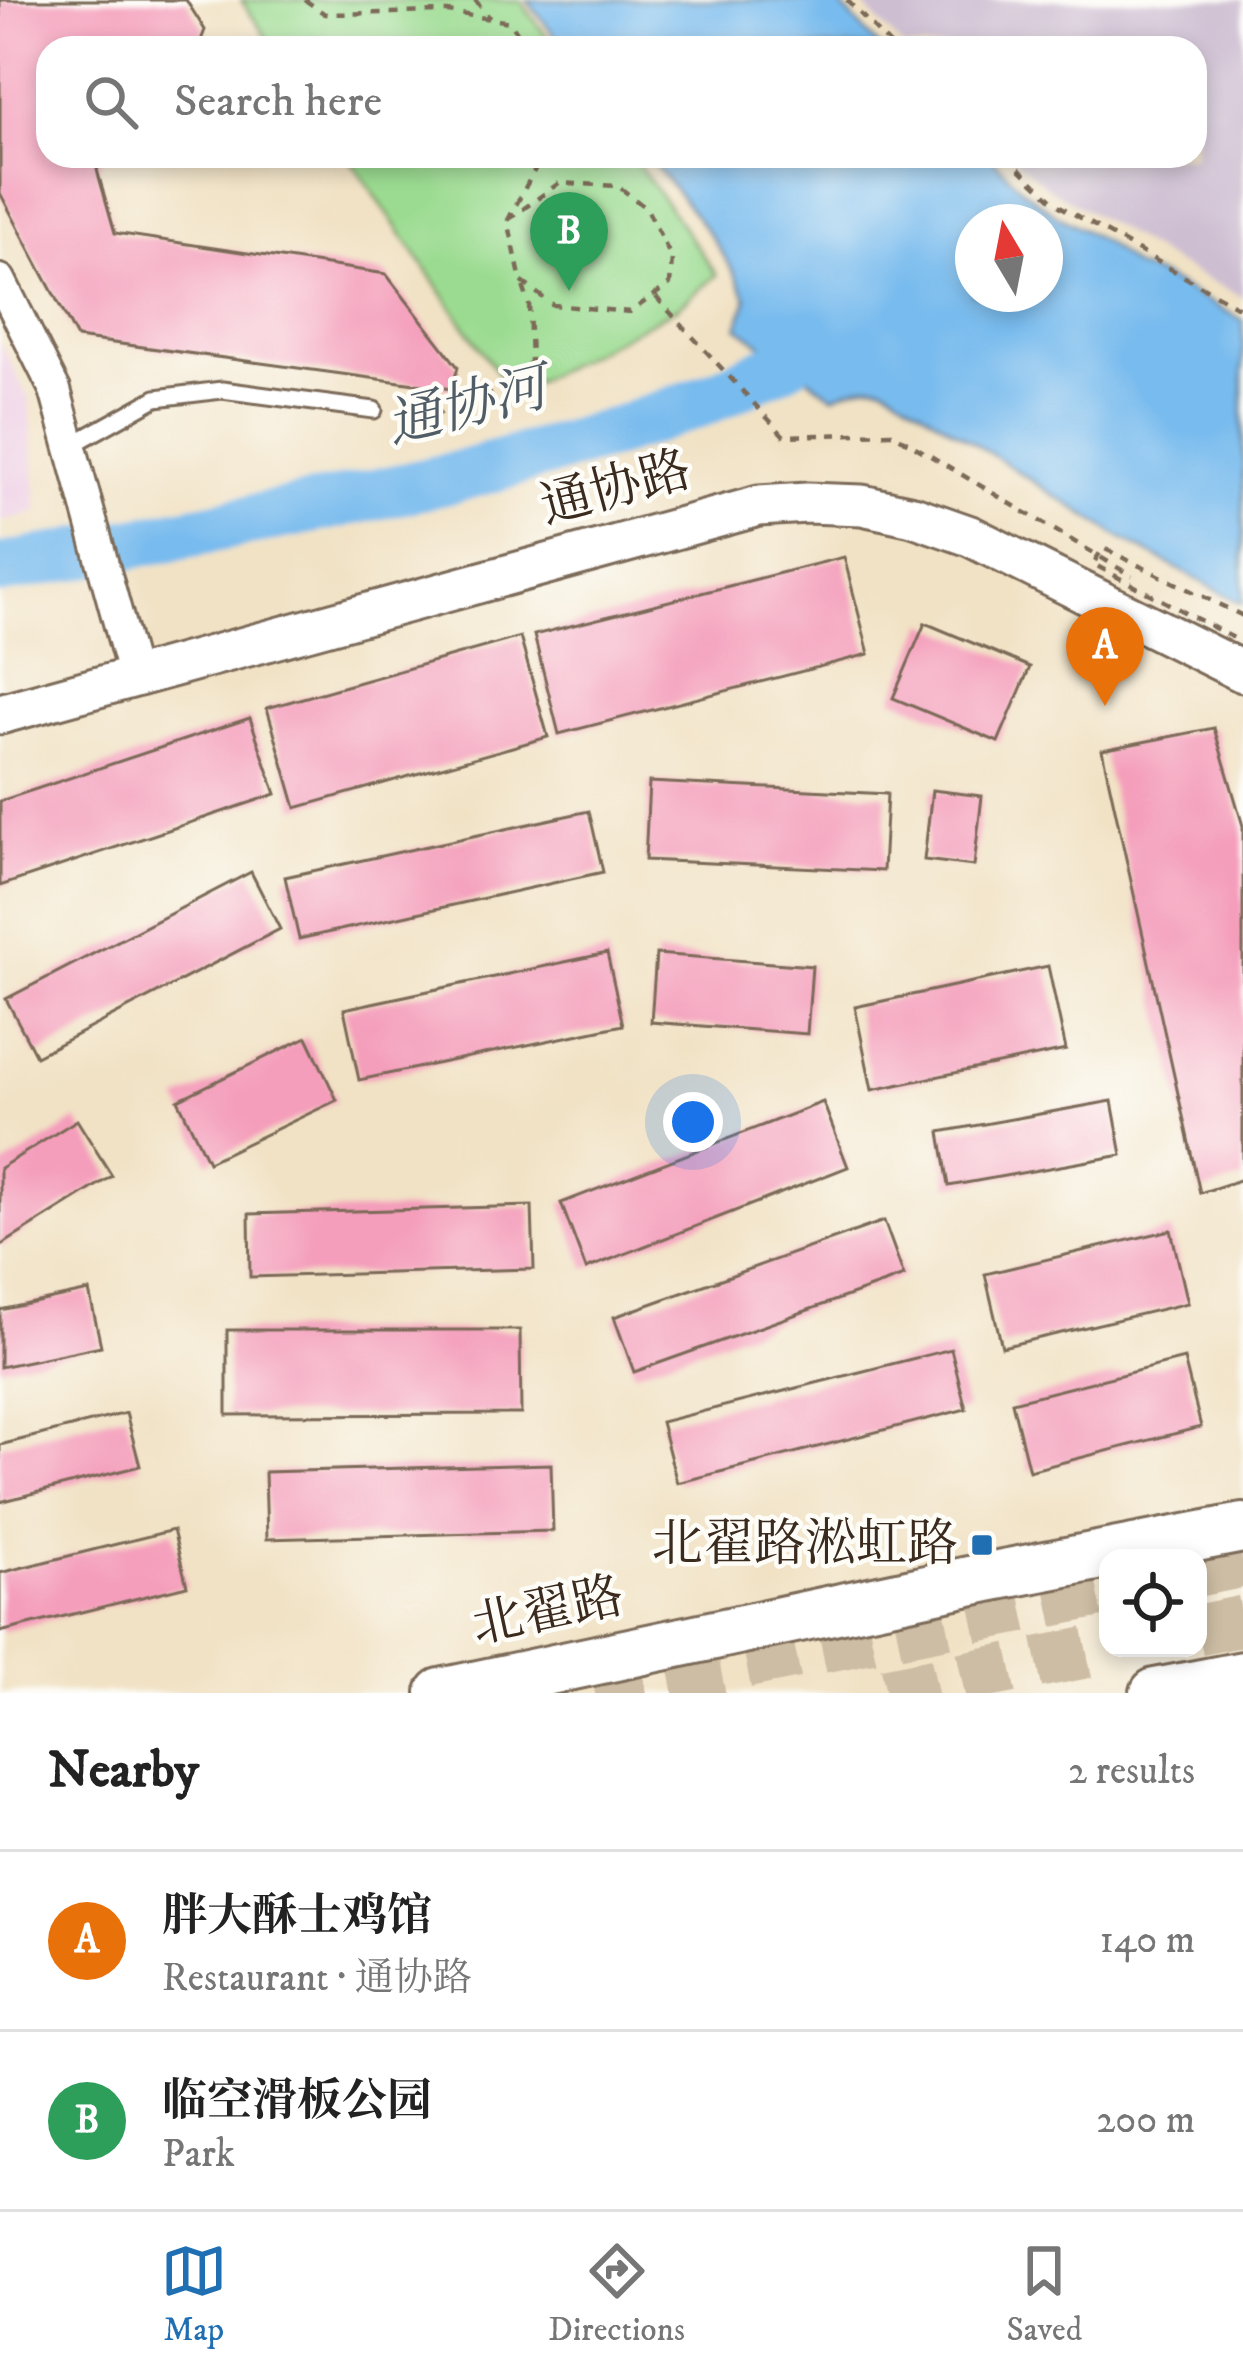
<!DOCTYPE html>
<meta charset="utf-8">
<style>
:root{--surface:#fff;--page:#f2f2f2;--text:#222;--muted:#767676;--line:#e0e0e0;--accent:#1f6fb2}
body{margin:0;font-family:"IM FELL DW Pica","Noto Serif SC",serif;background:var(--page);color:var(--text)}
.controls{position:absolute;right:36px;bottom:36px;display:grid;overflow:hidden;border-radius:24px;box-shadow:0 6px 18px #0003}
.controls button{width:108px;height:108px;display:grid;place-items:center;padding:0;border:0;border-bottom:3px solid var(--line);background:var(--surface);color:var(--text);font:60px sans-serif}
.compass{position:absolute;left:955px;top:204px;width:108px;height:108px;border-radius:50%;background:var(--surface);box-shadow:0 6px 18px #0003;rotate:350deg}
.you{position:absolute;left:693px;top:1122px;width:42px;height:42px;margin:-30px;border:9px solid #fff;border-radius:50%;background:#1a73e8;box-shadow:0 0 0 18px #1a73e833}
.badge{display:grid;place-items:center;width:78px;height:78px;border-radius:50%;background:var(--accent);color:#fff;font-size:39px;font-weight:700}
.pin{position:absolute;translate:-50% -99px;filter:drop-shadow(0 3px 6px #0008)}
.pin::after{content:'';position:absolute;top:63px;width:42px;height:36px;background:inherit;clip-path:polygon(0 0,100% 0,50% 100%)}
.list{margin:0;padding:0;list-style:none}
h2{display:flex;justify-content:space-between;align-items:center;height:156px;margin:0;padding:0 48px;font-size:51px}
h2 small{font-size:39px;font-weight:400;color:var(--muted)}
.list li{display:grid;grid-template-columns:78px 1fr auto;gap:36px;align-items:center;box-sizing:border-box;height:180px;padding:0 48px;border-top:3px solid var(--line)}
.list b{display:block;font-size:45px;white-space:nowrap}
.list p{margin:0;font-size:39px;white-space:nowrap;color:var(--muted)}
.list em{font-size:39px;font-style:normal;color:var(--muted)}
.icon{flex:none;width:66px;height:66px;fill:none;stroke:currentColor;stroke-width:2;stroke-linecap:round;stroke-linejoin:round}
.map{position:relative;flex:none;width:1243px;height:1693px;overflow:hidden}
.search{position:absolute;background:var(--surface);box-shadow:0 6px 18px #0003;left:36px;right:36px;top:36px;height:132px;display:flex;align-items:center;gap:30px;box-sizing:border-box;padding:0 42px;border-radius:36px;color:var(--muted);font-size:45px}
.sheet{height:516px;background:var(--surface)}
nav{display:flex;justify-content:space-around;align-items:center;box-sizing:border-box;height:168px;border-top:3px solid var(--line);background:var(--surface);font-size:33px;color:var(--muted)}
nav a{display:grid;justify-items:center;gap:6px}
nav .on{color:var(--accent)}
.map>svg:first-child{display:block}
.built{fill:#efd0e6}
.industrial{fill:#cdbed2}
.green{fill:#9bdb91;stroke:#6b8258;stroke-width:3}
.water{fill:#78bbee;stroke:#5a7286;stroke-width:3;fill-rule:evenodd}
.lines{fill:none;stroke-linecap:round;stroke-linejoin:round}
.river{stroke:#78bbee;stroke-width:51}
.building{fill:#f49ebb}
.trunk-tunnel{stroke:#cdbda4;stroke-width:51;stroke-dasharray:51 26;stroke-linecap:butt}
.service-casing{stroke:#7b6a58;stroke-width:21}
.minor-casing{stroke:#7b6a58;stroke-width:36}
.tertiary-casing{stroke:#7b6a58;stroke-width:45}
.primary-casing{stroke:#7b6a58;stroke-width:54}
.path{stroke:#7b6a58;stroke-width:4.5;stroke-dasharray:9 9;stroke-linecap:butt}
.service{stroke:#fff;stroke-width:15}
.minor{stroke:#fff;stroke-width:30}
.tertiary{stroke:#fff;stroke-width:39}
.primary{stroke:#fff;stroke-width:48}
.path-bridge{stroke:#7b6a58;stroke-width:4.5;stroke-dasharray:9 9;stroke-linecap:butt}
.poi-dot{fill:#1f6fb2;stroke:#fdfcf7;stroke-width:4.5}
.labels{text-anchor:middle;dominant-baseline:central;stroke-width:9;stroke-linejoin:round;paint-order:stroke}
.street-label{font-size:51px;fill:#3b2a1e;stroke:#fdfcf7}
.poi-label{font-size:51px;fill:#3b2a1e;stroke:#fdfcf7;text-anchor:end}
.water-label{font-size:54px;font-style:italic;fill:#505d67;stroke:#fdfcf7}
</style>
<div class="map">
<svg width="1243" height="1693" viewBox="0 0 1243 1693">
<rect width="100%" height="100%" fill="#fdfcf7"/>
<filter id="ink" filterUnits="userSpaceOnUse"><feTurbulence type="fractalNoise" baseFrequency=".00833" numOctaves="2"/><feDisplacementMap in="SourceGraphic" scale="24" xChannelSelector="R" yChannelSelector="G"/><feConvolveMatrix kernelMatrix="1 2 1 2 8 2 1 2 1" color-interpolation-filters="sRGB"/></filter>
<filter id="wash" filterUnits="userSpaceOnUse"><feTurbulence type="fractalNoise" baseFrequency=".004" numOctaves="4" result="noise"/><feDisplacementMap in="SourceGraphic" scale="48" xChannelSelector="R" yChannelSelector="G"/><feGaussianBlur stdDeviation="2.7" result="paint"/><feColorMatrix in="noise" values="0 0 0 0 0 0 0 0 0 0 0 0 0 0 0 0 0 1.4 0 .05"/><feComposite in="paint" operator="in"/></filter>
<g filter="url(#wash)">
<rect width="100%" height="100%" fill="#f1e2c5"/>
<path class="built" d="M 0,342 L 29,400 L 37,512 L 0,522 Z"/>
<path class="industrial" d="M 858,0 L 1243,0 L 1243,297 L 1176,264 L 1046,186 L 1011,156 L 1195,156 L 1195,48 L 904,48 Z"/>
<path class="green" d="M 241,0 L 520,0 L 555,48 L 274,48 Z
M 348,156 L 632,156 L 717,275 L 677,308 L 512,394 Z"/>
<path class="water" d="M 527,0 L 836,0 L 880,48 L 564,48 Z
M 648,156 L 990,156 L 1024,191 L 1057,215 L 1107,244 L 1134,267 L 1162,277 L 1243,320 L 1243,604 L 1122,539 L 886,386 C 868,380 851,389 833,396 L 738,327 L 747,299 C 724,245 683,202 648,156 ZM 973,222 L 1045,222 L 1045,294 L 973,294 Z"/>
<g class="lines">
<path class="river" d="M 0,569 L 323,506 L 464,475 L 613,433 L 706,400 L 786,362 L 840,321"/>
</g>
<g id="blocks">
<path class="building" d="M 0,0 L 186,0 L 205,30 L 198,48 L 48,48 L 48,156 L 104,156 L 97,170 L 115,233 L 386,274 L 458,367 L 452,389 L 77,338 L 0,193 Z
M 844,557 L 869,654 L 559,734 L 534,635 Z
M 925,623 L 1030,667 L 998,742 L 893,698 Z
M 520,637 L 548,737 L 296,808 L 267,708 Z
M 250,718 L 276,794 L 0,886 L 0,801 Z
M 1214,728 L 1243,826 L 1243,1179 L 1200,1193 L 1102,750 Z
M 649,782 L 887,794 L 883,871 L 645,860 Z
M 932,790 L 982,796 L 974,866 L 924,860 Z
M 589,811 L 603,872 L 299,939 L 285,877 Z
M 251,872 L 280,929 L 36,1056 L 6,999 Z
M 607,953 L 623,1025 L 359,1080 L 344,1009 Z
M 656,954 L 812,966 L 807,1034 L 651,1022 Z
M 1048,966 L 1066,1050 L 872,1090 L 855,1007 Z
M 307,1037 L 337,1100 L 208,1162 L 178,1100 Z
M 1112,1101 L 1122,1155 L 949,1186 L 940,1132 Z
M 823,1102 L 848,1167 L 586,1269 L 561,1203 Z
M 77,1120 L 112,1176 L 0,1246 L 0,1168 Z
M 532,1206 L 534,1269 L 250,1277 L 249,1214 Z
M 884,1221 L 904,1276 L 634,1372 L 614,1317 Z
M 1171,1230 L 1188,1303 L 1002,1347 L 985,1274 Z
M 89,1291 L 101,1346 L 0,1367 L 0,1310 Z
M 227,1330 L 520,1330 L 521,1414 L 227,1415 Z
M 951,1349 L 966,1409 L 677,1483 L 661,1422 Z
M 1184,1359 L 1201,1427 L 1029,1471 L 1012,1402 Z
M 126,1413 L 140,1466 L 0,1502 L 0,1445 Z
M 551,1464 L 553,1531 L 267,1539 L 265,1472 Z
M 173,1530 L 187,1586 L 0,1632 L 0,1573 Z"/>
</g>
</g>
<g filter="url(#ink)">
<use href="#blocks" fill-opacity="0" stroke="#7b6a58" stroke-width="3"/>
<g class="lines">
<path class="trunk-tunnel" d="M 1198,1571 L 1243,1562
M 1198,1630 L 1243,1621
M 595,1693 L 1108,1590
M 886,1693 L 1109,1648"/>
<defs>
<path id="service" d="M 70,446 L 156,398 L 222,390 L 374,410"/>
<path id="minor" d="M 0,280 L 55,390 L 134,677"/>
<path id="tertiary" d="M 0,714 L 759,506 L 807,503 L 862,505 L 913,516 L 970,536 L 1243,672"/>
<path id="primary" d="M 441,1693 L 988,1577 L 1243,1528
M 1155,1693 L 1243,1676"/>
</defs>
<use href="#service" class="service-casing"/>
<use href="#minor" class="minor-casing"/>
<use href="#tertiary" class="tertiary-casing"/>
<use href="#primary" class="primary-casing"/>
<path class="path" d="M 305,0 L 325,14 L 448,12 L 510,22 L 528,48
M 475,0 L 490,18
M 847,0 L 893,48
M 1006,156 L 1058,205 L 1243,310
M 508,220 L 559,183 L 618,186 L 647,209 L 672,259 L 670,284 L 630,312 L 553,305 L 521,281 L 508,220 L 542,156
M 656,297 L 784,436 L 892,433 L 1132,576
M 397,411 L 438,414 L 492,393 L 531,362 L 529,304 L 522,283"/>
<use href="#service" class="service"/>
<use href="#minor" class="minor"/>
<use href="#tertiary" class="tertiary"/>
<use href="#primary" class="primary"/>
<path class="path-bridge" d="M 1243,616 L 1103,548 L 1093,564 L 1243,643"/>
</g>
</g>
<rect class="poi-dot" x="970" y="1533" width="24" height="24" rx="6"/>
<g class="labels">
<g class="street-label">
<text transform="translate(616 489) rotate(-15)">通协路</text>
<text transform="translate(548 1612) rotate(-12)">北翟路</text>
</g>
<g class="poi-label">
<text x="958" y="1545">北翟路淞虹路</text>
</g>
<g class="water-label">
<text transform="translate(467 408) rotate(-14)">通协河</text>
</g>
</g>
</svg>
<div class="controls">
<button><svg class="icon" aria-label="locate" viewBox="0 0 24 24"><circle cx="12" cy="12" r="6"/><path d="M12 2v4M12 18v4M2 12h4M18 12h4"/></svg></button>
</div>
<svg class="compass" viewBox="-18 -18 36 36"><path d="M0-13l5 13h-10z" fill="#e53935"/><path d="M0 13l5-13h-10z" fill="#767676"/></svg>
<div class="you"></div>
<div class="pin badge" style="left:1105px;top:706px;background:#e8710a">A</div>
<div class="pin badge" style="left:569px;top:291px;background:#2e9e5b">B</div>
<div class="search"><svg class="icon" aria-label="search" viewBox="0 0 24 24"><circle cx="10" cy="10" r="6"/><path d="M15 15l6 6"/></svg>Search here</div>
</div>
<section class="sheet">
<h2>Nearby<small>2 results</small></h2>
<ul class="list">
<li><span class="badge" style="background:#e8710a">A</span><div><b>胖大酥士鸡馆</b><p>Restaurant · 通协路</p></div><em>140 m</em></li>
<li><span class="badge" style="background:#2e9e5b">B</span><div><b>临空滑板公园</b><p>Park</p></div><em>200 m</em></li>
</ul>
</section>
<nav>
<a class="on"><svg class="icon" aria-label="map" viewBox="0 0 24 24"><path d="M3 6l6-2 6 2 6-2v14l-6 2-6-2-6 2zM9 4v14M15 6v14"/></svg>Map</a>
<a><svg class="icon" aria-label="directions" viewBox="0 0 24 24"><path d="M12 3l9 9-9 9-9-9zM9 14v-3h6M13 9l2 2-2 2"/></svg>Directions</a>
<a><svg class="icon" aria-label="saved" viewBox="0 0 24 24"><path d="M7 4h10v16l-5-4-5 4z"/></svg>Saved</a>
</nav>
